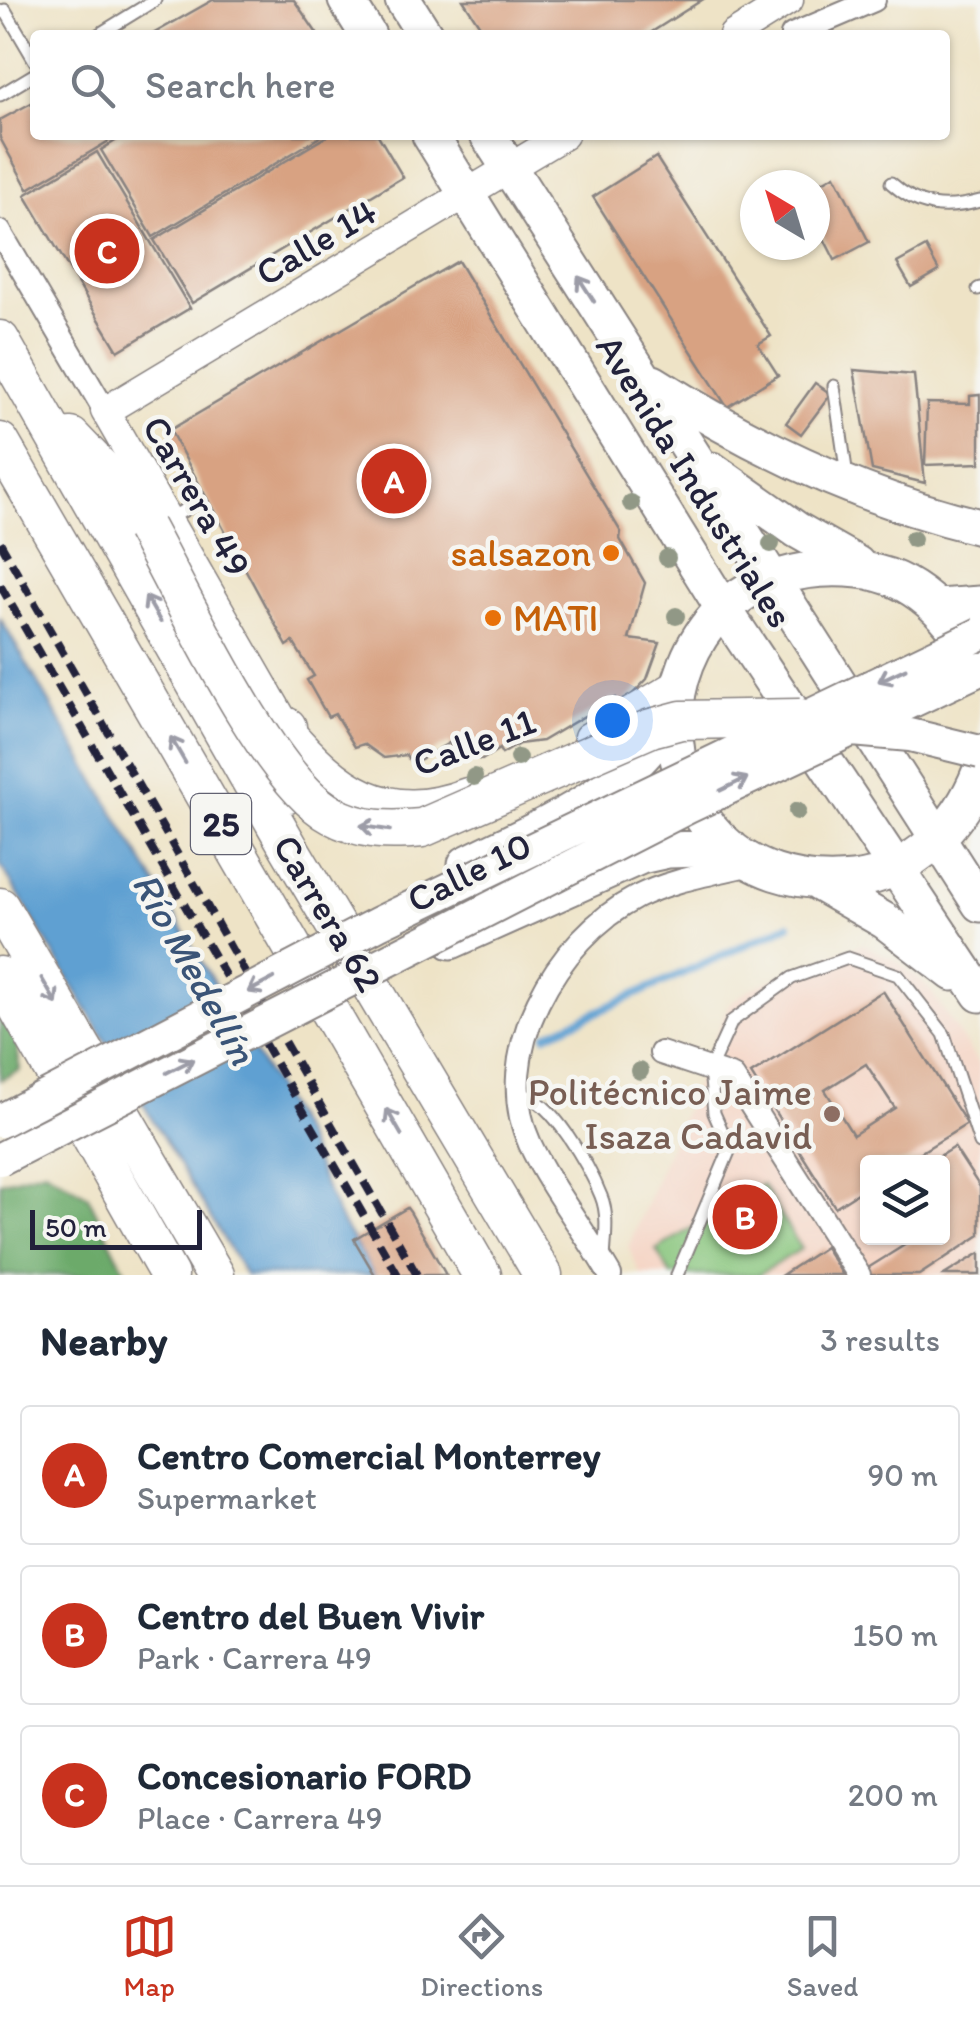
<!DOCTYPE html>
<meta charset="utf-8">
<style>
:root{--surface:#fff;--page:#f6f6f7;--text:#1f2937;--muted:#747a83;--line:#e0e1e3;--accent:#c8321e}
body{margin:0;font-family:Itim,sans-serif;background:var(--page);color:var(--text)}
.controls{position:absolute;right:30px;bottom:30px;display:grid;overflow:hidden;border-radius:10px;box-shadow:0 2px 8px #0004}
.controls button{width:90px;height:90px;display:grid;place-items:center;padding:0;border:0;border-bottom:2px solid var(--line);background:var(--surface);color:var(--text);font:50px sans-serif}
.compass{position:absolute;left:740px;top:170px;width:90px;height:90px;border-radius:50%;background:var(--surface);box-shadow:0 2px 8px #0004;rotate:322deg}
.scale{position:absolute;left:30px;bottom:25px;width:172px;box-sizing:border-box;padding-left:10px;border:5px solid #22223b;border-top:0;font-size:28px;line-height:35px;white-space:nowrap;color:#22223b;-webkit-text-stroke:8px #f6f6f2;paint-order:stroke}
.you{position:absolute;left:612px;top:720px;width:35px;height:35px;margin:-25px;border:8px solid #fff;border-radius:50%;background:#1a73e8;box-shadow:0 0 0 15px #1a73e833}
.badge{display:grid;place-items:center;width:65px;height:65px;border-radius:50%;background:var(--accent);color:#fff;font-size:32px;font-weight:700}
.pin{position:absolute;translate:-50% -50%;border:5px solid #fff;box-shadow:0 2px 10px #0006}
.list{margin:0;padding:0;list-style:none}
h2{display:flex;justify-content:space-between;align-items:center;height:130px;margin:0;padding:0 40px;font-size:42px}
h2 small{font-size:32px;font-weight:400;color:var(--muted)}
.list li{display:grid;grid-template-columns:65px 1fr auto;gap:30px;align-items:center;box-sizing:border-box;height:140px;margin:0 20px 20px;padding:0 20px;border:2px solid var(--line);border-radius:10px}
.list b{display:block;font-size:38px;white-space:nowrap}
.list p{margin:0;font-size:32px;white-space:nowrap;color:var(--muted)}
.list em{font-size:32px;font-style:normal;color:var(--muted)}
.icon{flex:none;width:55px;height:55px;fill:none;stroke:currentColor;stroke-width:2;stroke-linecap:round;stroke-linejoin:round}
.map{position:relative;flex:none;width:980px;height:1275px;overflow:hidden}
.search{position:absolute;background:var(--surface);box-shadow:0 2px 8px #0004;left:30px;right:30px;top:30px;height:110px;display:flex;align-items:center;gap:25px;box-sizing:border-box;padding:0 35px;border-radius:10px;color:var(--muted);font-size:38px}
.sheet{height:610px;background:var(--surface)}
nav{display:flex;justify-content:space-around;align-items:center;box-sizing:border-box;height:140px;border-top:2px solid var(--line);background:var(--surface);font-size:28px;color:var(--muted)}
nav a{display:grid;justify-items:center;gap:5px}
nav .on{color:var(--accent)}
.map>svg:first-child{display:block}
.built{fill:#f5d3c2;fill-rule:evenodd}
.green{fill:#86c47a;stroke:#54735a;stroke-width:2.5}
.forest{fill:#6caa6a;stroke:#476652;stroke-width:2.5}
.water{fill:#5ea0d2;stroke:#406186;stroke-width:2.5}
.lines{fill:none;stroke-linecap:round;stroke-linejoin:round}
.stream{stroke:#5ea0d2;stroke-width:8}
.building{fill:#d8a282;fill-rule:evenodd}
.service-casing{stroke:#888280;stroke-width:15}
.minor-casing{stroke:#888280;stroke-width:26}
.tertiary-casing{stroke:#888280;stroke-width:31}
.primary-casing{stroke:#888280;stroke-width:39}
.trunk-casing{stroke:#888280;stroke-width:41}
.service{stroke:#fff;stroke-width:11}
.minor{stroke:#fff;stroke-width:22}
.tertiary{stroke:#fff;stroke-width:28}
.primary{stroke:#fff;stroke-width:35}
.trunk{stroke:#fff;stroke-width:38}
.rail{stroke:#22223b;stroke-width:8;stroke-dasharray:15 8;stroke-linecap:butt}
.secondary-bridge-casing{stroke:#888280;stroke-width:36;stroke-linecap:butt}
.trunk-bridge-casing{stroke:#888280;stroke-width:41;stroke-linecap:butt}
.secondary-bridge{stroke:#fff;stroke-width:32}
.trunk-bridge{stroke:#fff;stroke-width:38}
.tree{fill:#919886}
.oneway{stroke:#9c9ca7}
.food-dot{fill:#e8710a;stroke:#f6f6f2;stroke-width:4}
.education-dot{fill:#8d6e63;stroke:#f6f6f2;stroke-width:4}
.labels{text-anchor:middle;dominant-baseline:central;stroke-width:9;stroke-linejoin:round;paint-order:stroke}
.shield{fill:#f6f6f2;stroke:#626272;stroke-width:2.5}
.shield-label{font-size:35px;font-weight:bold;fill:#22223b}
.street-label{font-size:38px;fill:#22223b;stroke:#f6f6f2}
.food-label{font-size:38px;fill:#c56008;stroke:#f6f6f2;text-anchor:end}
.education-label{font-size:38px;fill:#785e54;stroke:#f6f6f2;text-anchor:end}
.water-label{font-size:40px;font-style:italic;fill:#3a5477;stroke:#f6f6f2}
</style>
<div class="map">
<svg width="980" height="1275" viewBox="0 0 980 1275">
<rect width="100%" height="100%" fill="#f6f6f2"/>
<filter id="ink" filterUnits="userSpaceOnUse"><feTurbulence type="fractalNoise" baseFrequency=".01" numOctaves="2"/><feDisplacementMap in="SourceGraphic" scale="20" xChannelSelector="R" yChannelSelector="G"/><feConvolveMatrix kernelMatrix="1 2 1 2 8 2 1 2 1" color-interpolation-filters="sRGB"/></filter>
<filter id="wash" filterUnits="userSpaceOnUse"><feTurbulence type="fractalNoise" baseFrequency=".0048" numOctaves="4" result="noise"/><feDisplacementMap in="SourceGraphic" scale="40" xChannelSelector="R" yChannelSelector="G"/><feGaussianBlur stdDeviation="2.25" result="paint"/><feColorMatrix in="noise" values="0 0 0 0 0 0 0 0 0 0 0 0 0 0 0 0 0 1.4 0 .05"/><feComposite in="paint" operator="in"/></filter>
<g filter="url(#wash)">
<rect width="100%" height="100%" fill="#eee3c6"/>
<path class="built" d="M 863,944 L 898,962 L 929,988 L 980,1066 L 980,1275 L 641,1275 L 628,1247 L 729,1004 L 750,989 ZM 868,1162 L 942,1162 L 942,1238 L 868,1238 Z"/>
<path class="green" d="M 762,1185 L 801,1249 L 758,1275 L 671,1275 L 656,1250 Z"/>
<path class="forest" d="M 0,1004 L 16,1037 L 20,1070 L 0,1080 Z
M 45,1170 L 88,1196 L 127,1275 L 0,1275 L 0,1182 Z"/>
<path class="water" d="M 0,618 L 302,1133 L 339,1218 L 375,1275 L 245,1275 L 0,864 Z"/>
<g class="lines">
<path class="stream" d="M 546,1035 L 789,925"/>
</g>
<g id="blocks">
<path class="building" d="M 213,0 L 294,0 L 318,35 L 151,35 Z
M 463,0 L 702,0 L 647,35 L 486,35 Z
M 35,101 L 35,135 L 119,135 L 28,189 L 0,138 L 0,120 Z
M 125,135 L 323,135 L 153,237 L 101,150 Z
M 329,135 L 378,135 L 403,177 L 192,303 L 154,240 Z
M 97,152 L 190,308 L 118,351 L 25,195 Z
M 656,157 L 771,336 L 758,344 L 778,375 L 727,407 L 593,197 Z
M 835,175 L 869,242 L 835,260 L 815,221 L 815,186 Z
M 926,247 L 939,271 L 911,287 L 897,263 Z
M 458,261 L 621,532 L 620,539 L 645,583 L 629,639 L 660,643 L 647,679 L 621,706 L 615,698 L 542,741 L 519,744 L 502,754 L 499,749 L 482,760 L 468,756 L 459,761 L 449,743 L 412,764 L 406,755 L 384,758 L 364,744 L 355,747 L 335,714 L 328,717 L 307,680 L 314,676 L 293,642 L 287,646 L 170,430 Z
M 854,370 L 914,375 L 925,483 L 872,470 Z
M 815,383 L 831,394 L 801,434 L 786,423 Z
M 980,395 L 980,463 L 925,465 L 927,403 L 970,404 L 970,396 Z
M 883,991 L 967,1124 L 905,1162 L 868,1162 L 868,1186 L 835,1207 L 751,1074 ZM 866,1064 L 895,1108 L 853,1135 L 825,1090 Z
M 954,1147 L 980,1187 L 980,1235 L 919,1275 L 866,1275 L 863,1271 L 916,1238 L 942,1238 L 942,1162 L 930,1162 Z
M 407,1208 L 410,1212 L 446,1275 L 375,1275 L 356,1243 L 354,1239 Z
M 825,1247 L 843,1275 L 782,1275 Z
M 980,1253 L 980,1275 L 944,1275 Z"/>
</g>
</g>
<g filter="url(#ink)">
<use href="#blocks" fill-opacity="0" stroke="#888280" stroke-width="2.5"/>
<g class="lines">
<defs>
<path id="service" d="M 0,13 L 5,10 L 35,61
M 98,35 L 155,0
M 0,95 L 35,74
M 891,183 C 919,208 943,211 980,201
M 978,289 L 980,288
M 834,386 L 847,476
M 169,519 L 200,501
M 521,1094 C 551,1098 590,1168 601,1196 C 609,1215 605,1239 604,1259
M 677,1275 L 730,1149 L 714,1113 L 710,1069 L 732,1021 L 792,978 L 848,958 L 898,975 L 944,1034 L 980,1143"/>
<path id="minor" d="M 792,35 L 874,0
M 0,232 L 105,411
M 661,1053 L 733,1077 L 859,1275
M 610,1275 C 585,1231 551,1189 530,1144 C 489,1055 557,938 637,897 C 673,879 716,873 755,863"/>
<path id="tertiary" d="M 733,35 L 789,0
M 588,737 L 677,684
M 467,792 C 385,823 340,788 287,727 L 105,411 L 564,135"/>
<path id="primary" d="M 346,0 L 368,35
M 403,0 L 425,35
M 430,135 L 723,608 L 980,994
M 488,135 L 980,904
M 653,383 C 754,447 863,499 980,527
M 712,470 L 797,530 L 857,564
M 938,607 L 980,604
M 976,666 C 957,618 912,575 859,570 C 613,545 616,904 853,880 C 914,873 959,826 980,772
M 466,864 C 544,825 626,795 672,716
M 817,882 L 885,921 L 953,973
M 451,941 L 641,856 L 668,850 L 731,848"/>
<path id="trunk" d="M 0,340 L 288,846 L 543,1275
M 71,437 L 120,488 L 145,528
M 0,442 L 482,1275
M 287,727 L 288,794
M 0,907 L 215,1275
M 0,976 L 169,1275"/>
</defs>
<use href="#service" class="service-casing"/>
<use href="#minor" class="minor-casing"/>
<use href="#tertiary" class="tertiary-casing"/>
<use href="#primary" class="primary-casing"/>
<use href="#trunk" class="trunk-casing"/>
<use href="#service" class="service"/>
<use href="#minor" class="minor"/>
<use href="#tertiary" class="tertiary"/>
<use href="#primary" class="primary"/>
<use href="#trunk" class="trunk"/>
<path class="rail" d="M 0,542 L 417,1275
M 0,585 L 398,1275"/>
<defs>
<path id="secondary-bridge" d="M 852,730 L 910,735 L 980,752
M 0,1121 L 379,923 L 980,634
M 0,1159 L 688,807 L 980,669"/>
<path id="trunk-bridge" d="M 145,528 C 183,597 268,781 332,815 C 361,831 390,831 422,828 L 651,728 L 681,720 L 800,718"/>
</defs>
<use href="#secondary-bridge" class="secondary-bridge-casing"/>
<use href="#trunk-bridge" class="trunk-bridge-casing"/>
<use href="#secondary-bridge" class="secondary-bridge"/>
<use href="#trunk-bridge" class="trunk-bridge"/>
</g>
<g class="tree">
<circle cx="631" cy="503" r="9"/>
<circle cx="913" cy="539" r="9"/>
<circle cx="771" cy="544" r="9"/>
<circle cx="667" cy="558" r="9"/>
<circle cx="676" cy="616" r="9"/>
<circle cx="518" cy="758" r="9"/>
<circle cx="474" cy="777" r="9"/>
<circle cx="797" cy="811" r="9"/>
<circle cx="640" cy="1071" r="9"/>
</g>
<defs><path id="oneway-shaft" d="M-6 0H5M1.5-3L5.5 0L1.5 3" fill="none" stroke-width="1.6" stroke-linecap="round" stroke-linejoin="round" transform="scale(2.5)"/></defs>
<g class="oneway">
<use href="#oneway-shaft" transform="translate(586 289) rotate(-123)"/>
<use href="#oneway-shaft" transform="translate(153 609) rotate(-120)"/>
<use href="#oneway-shaft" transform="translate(892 675) rotate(155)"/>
<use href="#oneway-shaft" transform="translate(178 750) rotate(-120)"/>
<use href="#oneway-shaft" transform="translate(734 784) rotate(-26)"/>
<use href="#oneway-shaft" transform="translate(375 828) rotate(-171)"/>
<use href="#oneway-shaft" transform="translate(261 985) rotate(152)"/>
<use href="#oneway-shaft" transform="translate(49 991) rotate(60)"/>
<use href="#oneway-shaft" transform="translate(180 1066) rotate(-27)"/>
<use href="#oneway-shaft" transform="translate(394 1122) rotate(-120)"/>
</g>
</g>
<g class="food-dot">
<circle cx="611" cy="553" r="10"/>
<circle cx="493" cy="618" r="10"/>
</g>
<circle class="education-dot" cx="832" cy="1114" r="10"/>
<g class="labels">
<rect class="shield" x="191" y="794" width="60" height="60" rx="8"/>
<g class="shield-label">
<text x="221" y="824">25</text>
</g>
<g class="street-label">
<text transform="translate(316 242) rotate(-31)">Calle 14</text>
<text transform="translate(695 481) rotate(58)">Avenida Industriales</text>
<text transform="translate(197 496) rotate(60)">Carrera 49</text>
<text transform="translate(474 742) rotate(-21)">Calle 11</text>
<text transform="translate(469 872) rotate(-27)">Calle 10</text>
<text transform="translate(328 913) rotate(59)">Carrera 62</text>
</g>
<g class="food-label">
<text x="591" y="553">salsazon</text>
<text x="513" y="618" text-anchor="start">MATI</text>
</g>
<g class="education-label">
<text x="812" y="1092">Politécnico Jaime<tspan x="812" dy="44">Isaza Cadavid</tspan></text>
</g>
<g class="water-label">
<text transform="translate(195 968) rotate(61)">Río Medellín</text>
</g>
</g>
</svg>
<div class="controls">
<button><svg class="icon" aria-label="layers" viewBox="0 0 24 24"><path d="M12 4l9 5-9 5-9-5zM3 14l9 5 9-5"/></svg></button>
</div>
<svg class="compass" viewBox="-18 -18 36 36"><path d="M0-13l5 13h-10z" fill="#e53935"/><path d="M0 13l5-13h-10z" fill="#747a83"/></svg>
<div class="scale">50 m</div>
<div class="you"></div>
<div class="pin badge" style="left:394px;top:481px">A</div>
<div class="pin badge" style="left:745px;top:1217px">B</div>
<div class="pin badge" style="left:107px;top:251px">C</div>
<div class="search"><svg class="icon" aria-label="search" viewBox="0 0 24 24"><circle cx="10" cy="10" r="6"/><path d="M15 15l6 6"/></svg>Search here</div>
</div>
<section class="sheet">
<h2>Nearby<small>3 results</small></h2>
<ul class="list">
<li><span class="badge">A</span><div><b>Centro Comercial Monterrey</b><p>Supermarket</p></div><em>90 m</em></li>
<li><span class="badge">B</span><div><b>Centro del Buen Vivir</b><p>Park · Carrera 49</p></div><em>150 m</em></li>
<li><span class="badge">C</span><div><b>Concesionario FORD</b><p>Place · Carrera 49</p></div><em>200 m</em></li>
</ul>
</section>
<nav>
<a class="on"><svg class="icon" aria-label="map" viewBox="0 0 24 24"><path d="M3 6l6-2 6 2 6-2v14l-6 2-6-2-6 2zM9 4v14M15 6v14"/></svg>Map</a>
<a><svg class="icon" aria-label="directions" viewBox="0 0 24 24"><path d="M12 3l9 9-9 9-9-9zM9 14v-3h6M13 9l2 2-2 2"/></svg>Directions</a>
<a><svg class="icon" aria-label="saved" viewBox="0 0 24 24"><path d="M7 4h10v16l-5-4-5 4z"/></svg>Saved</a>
</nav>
